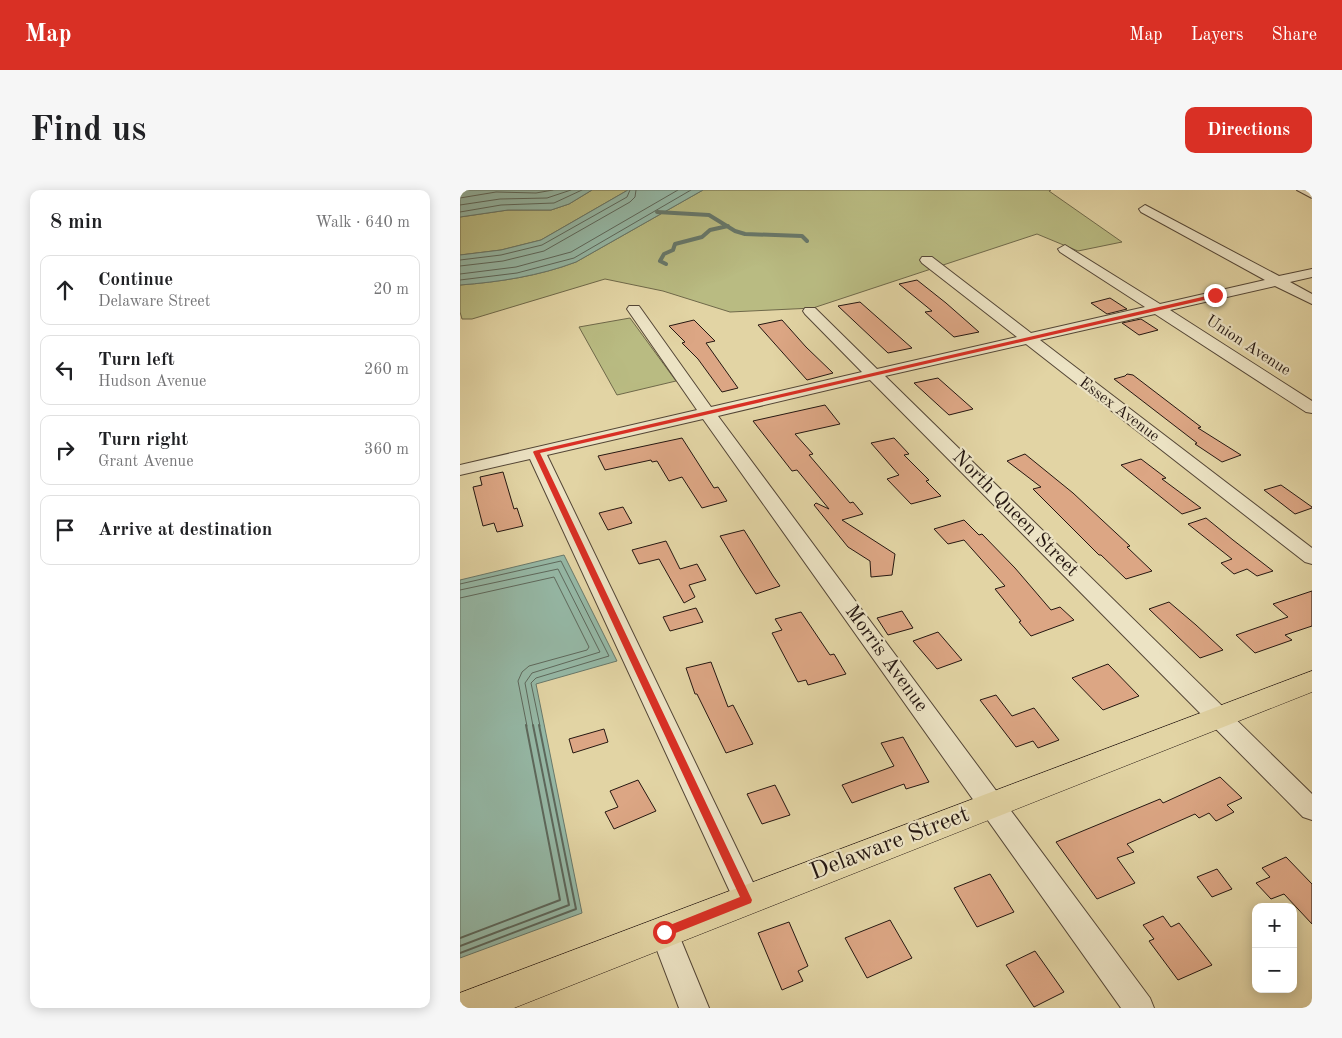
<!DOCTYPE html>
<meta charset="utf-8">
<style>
:root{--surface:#fff;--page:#f6f6f6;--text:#202124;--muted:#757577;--line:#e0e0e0;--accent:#d93025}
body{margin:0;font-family:"Old Standard TT",serif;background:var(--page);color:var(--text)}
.controls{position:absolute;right:15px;bottom:15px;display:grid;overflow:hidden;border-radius:10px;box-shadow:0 2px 12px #0003}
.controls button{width:45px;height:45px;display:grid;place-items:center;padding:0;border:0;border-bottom:1px solid var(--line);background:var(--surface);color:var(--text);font:25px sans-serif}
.stop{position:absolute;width:15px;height:15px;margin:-11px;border:4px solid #d93025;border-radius:50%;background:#fff}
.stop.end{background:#d93025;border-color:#fff;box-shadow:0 1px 5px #0008}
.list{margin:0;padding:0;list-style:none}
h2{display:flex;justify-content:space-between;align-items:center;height:65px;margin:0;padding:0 20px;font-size:21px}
h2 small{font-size:16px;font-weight:400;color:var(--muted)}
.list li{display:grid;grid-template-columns:32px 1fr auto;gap:15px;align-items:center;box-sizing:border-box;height:70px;margin:0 10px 10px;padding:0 10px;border:1px solid var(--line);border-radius:10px}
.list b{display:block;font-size:19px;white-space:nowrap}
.list p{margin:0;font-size:16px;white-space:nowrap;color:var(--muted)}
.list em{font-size:16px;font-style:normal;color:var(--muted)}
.icon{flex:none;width:28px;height:28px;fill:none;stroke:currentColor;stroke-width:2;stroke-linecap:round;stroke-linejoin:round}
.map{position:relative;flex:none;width:852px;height:818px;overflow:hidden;border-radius:10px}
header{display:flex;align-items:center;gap:30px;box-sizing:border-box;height:70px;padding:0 25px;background:var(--accent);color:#fff}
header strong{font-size:24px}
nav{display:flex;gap:28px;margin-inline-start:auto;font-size:18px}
.intro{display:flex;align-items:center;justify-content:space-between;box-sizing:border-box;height:120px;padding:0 30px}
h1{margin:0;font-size:35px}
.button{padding:12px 22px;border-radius:10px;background:var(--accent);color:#fff;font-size:18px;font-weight:700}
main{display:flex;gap:30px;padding:0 30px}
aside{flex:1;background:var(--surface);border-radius:10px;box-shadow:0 2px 12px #0003}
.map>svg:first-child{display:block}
.green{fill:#b9bb82;stroke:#6f694a}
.water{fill:#95b8a6;stroke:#68786a}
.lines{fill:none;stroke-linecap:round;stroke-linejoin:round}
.shore-far1{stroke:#5d685c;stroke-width:1}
.shore{stroke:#5d685c;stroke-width:2}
.stream{stroke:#68786a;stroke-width:4}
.building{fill:#dca684;stroke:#251711}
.street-casing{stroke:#544636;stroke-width:2}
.primary-casing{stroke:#251711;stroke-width:1}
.street{fill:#ece3c4;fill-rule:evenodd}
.primary{fill:#e2d4a4;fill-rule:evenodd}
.route{fill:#d93025}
.labels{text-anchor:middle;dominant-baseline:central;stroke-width:4.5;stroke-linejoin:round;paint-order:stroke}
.far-street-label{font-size:16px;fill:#251711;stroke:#ece3c4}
.street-label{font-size:20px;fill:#251711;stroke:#ece3c4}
.near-street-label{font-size:24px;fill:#251711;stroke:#ece3c4}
</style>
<header>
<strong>Map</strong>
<nav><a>Map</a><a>Layers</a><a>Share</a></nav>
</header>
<div class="intro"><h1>Find us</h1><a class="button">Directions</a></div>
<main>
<aside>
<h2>8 min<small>Walk · 640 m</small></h2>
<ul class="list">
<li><svg class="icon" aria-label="ahead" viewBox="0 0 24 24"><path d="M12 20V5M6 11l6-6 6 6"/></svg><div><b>Continue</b><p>Delaware Street</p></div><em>20 m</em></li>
<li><svg class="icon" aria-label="left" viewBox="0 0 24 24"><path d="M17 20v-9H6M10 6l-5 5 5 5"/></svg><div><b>Turn left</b><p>Hudson Avenue</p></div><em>260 m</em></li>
<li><svg class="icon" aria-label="right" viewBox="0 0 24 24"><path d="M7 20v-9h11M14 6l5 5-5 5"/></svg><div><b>Turn right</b><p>Grant Avenue</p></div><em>360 m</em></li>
<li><svg class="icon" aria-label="arrive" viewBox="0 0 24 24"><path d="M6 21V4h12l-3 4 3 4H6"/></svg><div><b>Arrive at destination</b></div></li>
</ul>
</aside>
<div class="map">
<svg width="852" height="818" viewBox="0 0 852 818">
<rect width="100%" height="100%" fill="#e2d4a4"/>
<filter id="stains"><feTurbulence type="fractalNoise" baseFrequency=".004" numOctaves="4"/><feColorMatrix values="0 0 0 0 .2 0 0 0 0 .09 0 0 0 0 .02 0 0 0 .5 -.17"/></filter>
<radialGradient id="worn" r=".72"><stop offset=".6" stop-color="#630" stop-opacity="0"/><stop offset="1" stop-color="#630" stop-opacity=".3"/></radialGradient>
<path class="green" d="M 132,0 L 168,0 L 81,50 L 41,60 L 0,65 L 0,27 L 48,20 L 91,20 L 109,14 Z
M 243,0 L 591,0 L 589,1 L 662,52 L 618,61 L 577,44 L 353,118 L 270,122 L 203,101 L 145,89 L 12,129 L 2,129 L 0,122 L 0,95 C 39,92 79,86 116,72 Z
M 170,128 L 216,191 L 157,205 L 119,137 Z"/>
<path class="water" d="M 0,0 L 132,0 L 109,14 L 91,20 L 48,20 L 0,27 Z
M 168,0 L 243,0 L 116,72 C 79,86 39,92 0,95 L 0,65 L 41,60 L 81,50 Z
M 104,365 L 157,471 L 76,494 L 122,723 L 0,768 L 0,390 Z"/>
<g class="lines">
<path class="shore-far1" d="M 0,8 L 36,2 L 76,3 L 93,0
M 0,15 L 40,9 L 87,8 L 111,0
M 0,22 L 41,15 L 94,13 L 122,0
M 0,70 L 41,65 L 82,55 L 167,7 L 170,0
M 0,76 L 43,71 L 84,61 L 170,12 L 175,7 L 176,0
M 0,84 L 56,77 L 111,62 L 218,0
M 0,90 L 57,83 L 114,68 L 231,0
M 0,394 L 101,371 L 149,466 L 76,488 L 71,493 L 80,536
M 0,400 L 98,379 L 140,462 L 72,483 L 65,493 L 73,536
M 0,408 L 94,387 L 129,457 L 127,460 L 69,476 L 62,482 L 58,491 L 67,536"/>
<path class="shore" d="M 0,748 L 100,710 L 66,535
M 0,756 L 109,715 L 73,535
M 0,763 L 116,719 L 79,535"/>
<path class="stream" d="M 197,22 L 249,25 L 275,41 L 285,44 L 342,46 L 347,51
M 206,74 L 200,71 L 204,64 L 213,60 L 215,54 L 242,47 L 250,40 L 268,36"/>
</g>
<path class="building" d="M 457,90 L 486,113 L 519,142 L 494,147 L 465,122 L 472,121 L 439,94 Z
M 650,108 L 667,119 L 647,124 L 631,113 Z
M 400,112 L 452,158 L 428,163 L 378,116 Z
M 681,129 L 698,140 L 679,145 L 662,133 Z
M 234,130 L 255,151 L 246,153 L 278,198 L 262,202 L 238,169 L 222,153 L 225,152 L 209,136 Z
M 322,130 L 346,157 L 373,183 L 347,190 L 298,135 Z
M 667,184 L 673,185 L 741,237 L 738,238 L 781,265 L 762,272 L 735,254 L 737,253 L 654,189 L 665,186 Z
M 478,188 L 513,219 L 489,225 L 454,193 Z
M 365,215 L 380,234 L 335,244 L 353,264 L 349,265 L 390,313 L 393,312 L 403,324 L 382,330 L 435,364 L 432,385 L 411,387 L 410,371 L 388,357 L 354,315 L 356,313 L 369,319 L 337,280 L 332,281 L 293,231 Z
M 222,248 L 254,298 L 258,297 L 267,311 L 242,318 L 222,287 L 209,291 L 197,271 L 192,272 L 191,270 L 145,280 L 138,266 Z
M 434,248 L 449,264 L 444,265 L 469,290 L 466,291 L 481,306 L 451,314 L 427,289 L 439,285 L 411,253 Z
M 565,264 L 613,303 L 670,356 L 667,357 L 692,381 L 666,389 L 641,365 L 639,365 L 573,299 L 581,297 L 547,271 Z
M 681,269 L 706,288 L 702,289 L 741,318 L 722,324 L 661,275 Z
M 43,282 L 54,319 L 57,318 L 63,336 L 37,342 L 34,333 L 23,336 L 13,297 L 22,295 L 20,287 Z
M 821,295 L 852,317 L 852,318 L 835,324 L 804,300 Z
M 163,317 L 172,333 L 148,340 L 139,323 Z
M 746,328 L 773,350 L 813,381 L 797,386 L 787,379 L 774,384 L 761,373 L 772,369 L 728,334 Z
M 504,330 L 519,345 L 522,344 L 555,378 L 591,420 L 600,417 L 614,430 L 571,446 L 559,432 L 561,431 L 535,399 L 545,396 L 504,350 L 488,354 L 474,339 Z
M 284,340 L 313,386 L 320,396 L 296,404 L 281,381 L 260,346 Z
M 206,351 L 220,379 L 237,374 L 246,390 L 229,395 L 235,407 L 224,413 L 199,369 L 179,374 L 172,360 Z
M 852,401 L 852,436 L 825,445 L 832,450 L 795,463 L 776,445 L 828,427 L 813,414 Z
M 709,412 L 736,435 L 763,460 L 740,468 L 689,419 Z
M 236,418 L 243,432 L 210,441 L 203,427 Z
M 442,421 L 453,438 L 428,445 L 417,428 Z
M 341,422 L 370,465 L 374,464 L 386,484 L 348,495 L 346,490 L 338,492 L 312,443 L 322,440 L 315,429 Z
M 478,442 L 502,470 L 477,479 L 453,451 Z
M 251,472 L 268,517 L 273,515 L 293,554 L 266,563 L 237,504 L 235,504 L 226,478 Z
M 648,474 L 679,506 L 643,520 L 612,488 Z
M 536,505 L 552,526 L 574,518 L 599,550 L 578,558 L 573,551 L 556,557 L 520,510 Z
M 144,539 L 148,552 L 113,563 L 109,549 Z
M 443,547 L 469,592 L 446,599 L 444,594 L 392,613 L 382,595 L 434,576 L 421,553 Z
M 760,587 L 782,608 L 767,615 L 774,622 L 756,631 L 749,623 L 739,628 L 735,624 L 667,654 L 674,662 L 657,668 L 675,693 L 637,709 L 596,652 L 700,609 L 703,613 Z
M 178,590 L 196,621 L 154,639 L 145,622 L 158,617 L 150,601 Z
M 315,595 L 330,625 L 302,634 L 287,604 Z
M 826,667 L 852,694 L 852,734 L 824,704 L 811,709 L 796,693 L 810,687 L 802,678 Z
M 757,679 L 772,699 L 752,707 L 737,687 Z
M 530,684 L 554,722 L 517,737 L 494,698 Z
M 703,726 L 711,737 L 719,733 L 752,775 L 718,790 L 689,751 L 694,749 L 683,735 Z
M 430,730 L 452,768 L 407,788 L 385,748 Z
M 329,732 L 348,776 L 338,781 L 343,791 L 322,800 L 298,743 Z
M 575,761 L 604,802 L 574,817 L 546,775 Z"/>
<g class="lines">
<defs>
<path id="street" d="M 837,0 L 852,0 L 852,8 Z
M 685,15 L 819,86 L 852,79 L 852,87 L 830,92 L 852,104 L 852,114 L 815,96 L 710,120 L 852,211 L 852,223 L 846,222 L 695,124 L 580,150 L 852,358 L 852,374 L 845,372 L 566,154 L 425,186 L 852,604 L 852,630 L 843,627 L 410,190 L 258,226 L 690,808 L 694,818 L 661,818 L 243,229 L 87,265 L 301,709 L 297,717 L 287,721 L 277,717 L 70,269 L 0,285 L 0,275 L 237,220 L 167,119 L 169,116 L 179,116 L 251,217 L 402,182 L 345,124 L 343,121 L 345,118 L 355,118 L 417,179 L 557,147 L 462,73 L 460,70 L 462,67 L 472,67 L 571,143 L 685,117 L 600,62 L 598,59 L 605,55 L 700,114 L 805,90 L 681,22 L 679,19 Z
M 204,730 L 214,733 L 249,818 L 219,818 L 190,742 L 194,733 Z"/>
<path id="primary" d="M 852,481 L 852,502 L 54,818 L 0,818 L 0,803 Z"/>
</defs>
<use href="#street" class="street-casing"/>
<use href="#primary" class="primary-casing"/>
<use href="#street" class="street"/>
<use href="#primary" class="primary"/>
</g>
<path class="route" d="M 755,104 L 757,107 L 80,263 L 292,710 L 291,713 L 208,746 L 200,746 L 198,742 L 200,739 L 280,707 L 73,262 L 74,261 Z"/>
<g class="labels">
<g class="far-street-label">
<text transform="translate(788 156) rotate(33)">Union Avenue</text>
<text transform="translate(659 220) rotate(37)">Essex Avenue</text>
</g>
<g class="street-label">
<text transform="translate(555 324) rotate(45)">North Queen Street</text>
<text transform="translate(426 469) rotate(54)">Morris Avenue</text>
</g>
<g class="near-street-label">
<text transform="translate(430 654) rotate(-21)">Delaware Street</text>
</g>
</g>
<rect width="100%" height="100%" filter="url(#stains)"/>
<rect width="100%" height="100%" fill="url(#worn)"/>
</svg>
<div class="controls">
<button>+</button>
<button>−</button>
</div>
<div class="stop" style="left:204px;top:742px"></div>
<div class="stop end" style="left:755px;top:105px"></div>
</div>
</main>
